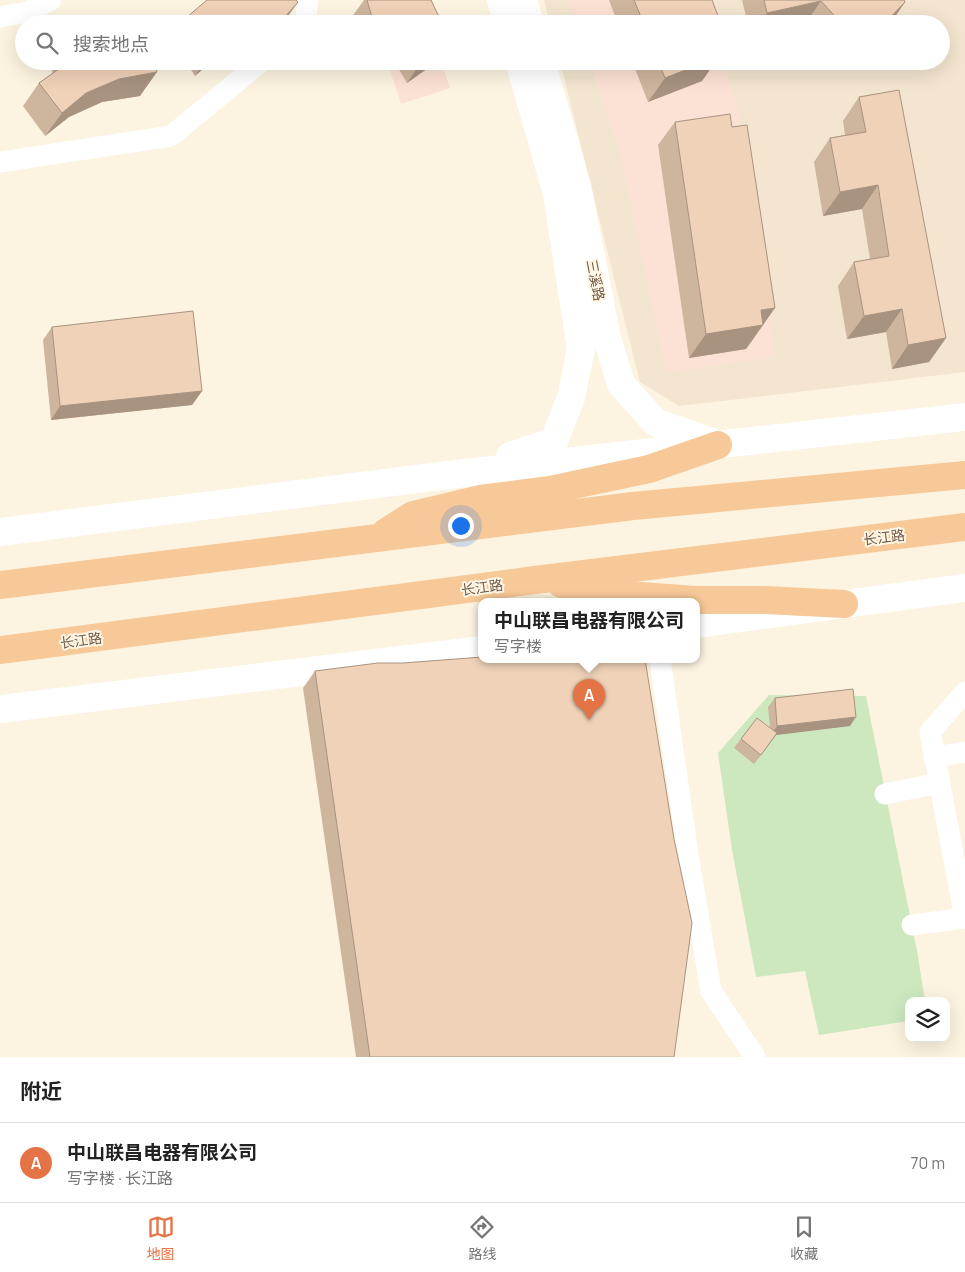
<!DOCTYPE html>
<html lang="zh">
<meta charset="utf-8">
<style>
:root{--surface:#fff;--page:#f6f6f6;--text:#222;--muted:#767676;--line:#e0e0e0;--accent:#e47346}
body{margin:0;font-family:Manrope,"Noto Sans SC",sans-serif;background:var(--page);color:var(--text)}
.controls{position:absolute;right:15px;bottom:15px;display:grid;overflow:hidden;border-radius:10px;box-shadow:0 5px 20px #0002}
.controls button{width:45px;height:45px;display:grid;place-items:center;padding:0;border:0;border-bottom:1px solid var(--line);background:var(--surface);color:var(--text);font:25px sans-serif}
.you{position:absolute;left:460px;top:525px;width:18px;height:18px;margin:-12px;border:4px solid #fff;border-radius:50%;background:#1a73e8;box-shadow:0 0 0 8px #1a73e833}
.badge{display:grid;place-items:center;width:32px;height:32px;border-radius:50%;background:var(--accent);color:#fff;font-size:16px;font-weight:700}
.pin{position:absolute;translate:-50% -41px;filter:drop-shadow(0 1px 2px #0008)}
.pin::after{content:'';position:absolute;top:26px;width:18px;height:15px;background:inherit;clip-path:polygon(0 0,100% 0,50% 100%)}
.popup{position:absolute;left:478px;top:598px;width:222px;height:65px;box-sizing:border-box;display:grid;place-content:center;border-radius:10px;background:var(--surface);filter:drop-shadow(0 1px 4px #0005);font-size:16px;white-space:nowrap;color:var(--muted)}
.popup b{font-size:19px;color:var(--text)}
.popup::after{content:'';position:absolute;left:50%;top:100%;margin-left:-10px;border:10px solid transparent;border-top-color:var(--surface)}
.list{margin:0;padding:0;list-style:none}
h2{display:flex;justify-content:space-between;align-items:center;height:65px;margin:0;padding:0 20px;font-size:21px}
h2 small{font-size:16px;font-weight:400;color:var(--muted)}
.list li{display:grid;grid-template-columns:32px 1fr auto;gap:15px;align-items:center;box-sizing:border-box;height:80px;padding:0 20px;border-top:1px solid var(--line)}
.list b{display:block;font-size:19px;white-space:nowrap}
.list p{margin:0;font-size:16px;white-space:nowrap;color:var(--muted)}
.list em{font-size:16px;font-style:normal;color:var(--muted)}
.icon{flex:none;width:28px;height:28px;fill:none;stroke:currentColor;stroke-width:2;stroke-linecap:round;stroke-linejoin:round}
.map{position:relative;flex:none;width:965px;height:1057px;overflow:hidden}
.search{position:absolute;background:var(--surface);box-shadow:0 5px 20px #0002;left:15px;right:15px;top:15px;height:55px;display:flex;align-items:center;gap:12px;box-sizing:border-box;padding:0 18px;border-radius:28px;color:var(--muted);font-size:19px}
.sheet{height:145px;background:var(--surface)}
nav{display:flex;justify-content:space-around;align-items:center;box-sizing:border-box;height:70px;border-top:1px solid var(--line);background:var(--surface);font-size:14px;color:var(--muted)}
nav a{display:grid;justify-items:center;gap:2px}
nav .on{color:var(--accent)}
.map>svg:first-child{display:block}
.residential{fill:#f3e5cf}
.commercial{fill:#fce2d4}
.garden{fill:#cde8bf}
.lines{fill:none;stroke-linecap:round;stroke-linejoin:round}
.minor{stroke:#fff;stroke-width:21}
.secondary{stroke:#fff;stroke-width:28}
.trunk{stroke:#f8c998;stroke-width:28}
.wall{fill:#ceb59e}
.shaded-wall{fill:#a89381}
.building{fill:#f0d2b8;stroke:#a89381}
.labels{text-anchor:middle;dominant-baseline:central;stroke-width:4;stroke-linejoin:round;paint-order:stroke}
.street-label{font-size:14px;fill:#725948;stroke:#fff7e6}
</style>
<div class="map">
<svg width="965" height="1057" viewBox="0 0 965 1057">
<rect width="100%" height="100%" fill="#fcf3e0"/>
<path class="residential" d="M 544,0 L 965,0 L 965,372 L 679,406 L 640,382 L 560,61 L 941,61 L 941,24 L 550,24 Z"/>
<path class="commercial" d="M 566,0 L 703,0 L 712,24 L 575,24 Z
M 387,61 L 441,61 L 450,88 L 401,104 Z
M 589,61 L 723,61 L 739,115 L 775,357 L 666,373 L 619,149 Z"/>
<path class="garden" d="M 769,695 L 866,696 L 917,951 L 925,1001 L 909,1001 L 909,1021 L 819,1035 L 805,971 L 756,977 L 732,850 L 718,753 Z"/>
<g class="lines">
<path class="minor" d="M 0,17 L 28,12 L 51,0
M 305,24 L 308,0
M 0,162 L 171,136 L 262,61
M 660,659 L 688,855 L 711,991 L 755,1057
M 965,692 L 930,732 L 965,918
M 934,757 L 965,752
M 885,794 L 939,783
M 912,925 L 965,918"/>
<path class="secondary" d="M 501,0 L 508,24
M 523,0 L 530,24
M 541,61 L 577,186 L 607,338 L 621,384 L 655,422 L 712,442
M 510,456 L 554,441 L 571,398 L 581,349 L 557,194 L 519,61
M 0,532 L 456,474 L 965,417
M 696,624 L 965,588
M 0,709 L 482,650"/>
<path class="trunk" d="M 386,532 L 413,515 L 480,499 L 550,490 L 649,469 L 718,445
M 561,584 L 613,594 L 695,600 L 765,600 L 844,604
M 0,585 L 633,506 L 965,475
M 0,650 L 535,580 L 965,527"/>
</g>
<path class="wall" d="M 364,0 L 431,0 L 437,13 L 444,24 L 350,24 L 349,21 Z
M 609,0 L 712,0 L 721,24 L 618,24 Z
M 742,0 L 904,0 L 905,2 L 890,24 L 748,24 Z
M 298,2 L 282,24 L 182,24 L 187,17 Z
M 48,61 L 154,61 L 140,96 L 102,102 L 69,117 L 45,136 L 23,106 L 39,83 L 53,74 Z
M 185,61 L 212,61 L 195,76 Z
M 394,61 L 438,61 L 407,83 Z
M 632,61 L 716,61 L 702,81 L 648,102 Z
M 838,61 L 853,61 L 846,69 Z
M 859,97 L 946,338 L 929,362 L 892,369 L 886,332 L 847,339 L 838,286 L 854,262 L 870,259 L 862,209 L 823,216 L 814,162 L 830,138 L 845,135 L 843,121 Z
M 675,122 L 763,325 L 746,349 L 689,358 L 658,145 Z
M 52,327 L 202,391 L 192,405 L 51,420 L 43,340 Z
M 315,671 L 674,1057 L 356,1057 L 303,688 Z
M 775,698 L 850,726 L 776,735 L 754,764 L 734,748 L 757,718 L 770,728 L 768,707 Z"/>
<path class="shaded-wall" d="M 821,1 L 805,24 L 760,24 L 767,13 Z
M 298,2 L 282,24 L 279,24 Z
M 905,2 L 890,24 L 884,24 Z
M 205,61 L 212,61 L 195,76 Z
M 422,61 L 438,61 L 407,83 Z
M 700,61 L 716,61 L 702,81 L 648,102 L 665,78 Z
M 851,61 L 853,61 L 846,69 Z
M 157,72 L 140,96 L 102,102 L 69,117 L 45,136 L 62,113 L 86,93 L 119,79 Z
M 878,185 L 862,209 L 823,216 L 840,192 Z
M 775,308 L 746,349 L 689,358 L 706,334 L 761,310 Z
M 902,309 L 886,332 L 847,339 L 864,316 Z
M 946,338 L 929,362 L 892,369 L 908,345 Z
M 202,391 L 192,405 L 51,420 L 60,406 Z
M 856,717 L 850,726 L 776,735 L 754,764 L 761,755 L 771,735 L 777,726 Z"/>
<path class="building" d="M 207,0 L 296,0 L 298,2 L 279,24 L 257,24 L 250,19 L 245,24 L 192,24 L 187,17 Z
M 367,0 L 431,0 L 437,13 L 444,24 L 374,24 Z
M 634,0 L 712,0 L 721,24 L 644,24 Z
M 764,0 L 904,0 L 905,2 L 884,24 L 842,24 L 821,1 L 767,13 Z
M 99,21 L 100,24 L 92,24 Z
M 70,61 L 154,61 L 157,72 L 119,79 L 86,93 L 62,113 L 39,83 Z
M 658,61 L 708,61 L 665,78 Z
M 899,90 L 946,338 L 908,345 L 902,309 L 864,316 L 854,262 L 889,256 L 878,185 L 840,192 L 830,138 L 866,132 L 859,97 Z
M 730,114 L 732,127 L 747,125 L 775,308 L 761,310 L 763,325 L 706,334 L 675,122 Z
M 193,311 L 202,391 L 60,406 L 52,327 Z
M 482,657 L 482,659 L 645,659 L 674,839 L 692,923 L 674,1057 L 370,1057 L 315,671 L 378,663 L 403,663 Z
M 853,689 L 856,717 L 777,726 L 775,698 Z
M 757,718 L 777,733 L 761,755 L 741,739 Z"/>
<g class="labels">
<g class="street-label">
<text transform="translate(596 280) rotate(79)">三溪路</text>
<text transform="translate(884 537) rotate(-7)">长江路</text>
<text transform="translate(482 587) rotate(-8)">长江路</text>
<text transform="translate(81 640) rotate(-8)">长江路</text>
</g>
</g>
</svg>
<div class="controls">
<button><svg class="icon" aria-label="layers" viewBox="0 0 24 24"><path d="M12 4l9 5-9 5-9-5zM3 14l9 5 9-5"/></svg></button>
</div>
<div class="you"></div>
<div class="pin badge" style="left:589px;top:720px">A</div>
<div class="popup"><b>中山联昌电器有限公司</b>写字楼</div>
<div class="search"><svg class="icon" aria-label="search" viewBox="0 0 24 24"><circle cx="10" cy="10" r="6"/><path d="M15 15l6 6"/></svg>搜索地点</div>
</div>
<section class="sheet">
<h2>附近<small></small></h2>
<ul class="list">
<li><span class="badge">A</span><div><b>中山联昌电器有限公司</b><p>写字楼 · 长江路</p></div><em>70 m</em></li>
</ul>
</section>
<nav>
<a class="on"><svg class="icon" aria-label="map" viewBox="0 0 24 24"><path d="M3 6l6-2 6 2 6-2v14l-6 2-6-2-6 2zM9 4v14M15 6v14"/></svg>地图</a>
<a><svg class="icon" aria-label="directions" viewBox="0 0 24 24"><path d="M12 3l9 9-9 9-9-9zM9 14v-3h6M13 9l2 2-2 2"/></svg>路线</a>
<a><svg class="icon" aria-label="saved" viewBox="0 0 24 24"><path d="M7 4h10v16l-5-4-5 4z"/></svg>收藏</a>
</nav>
